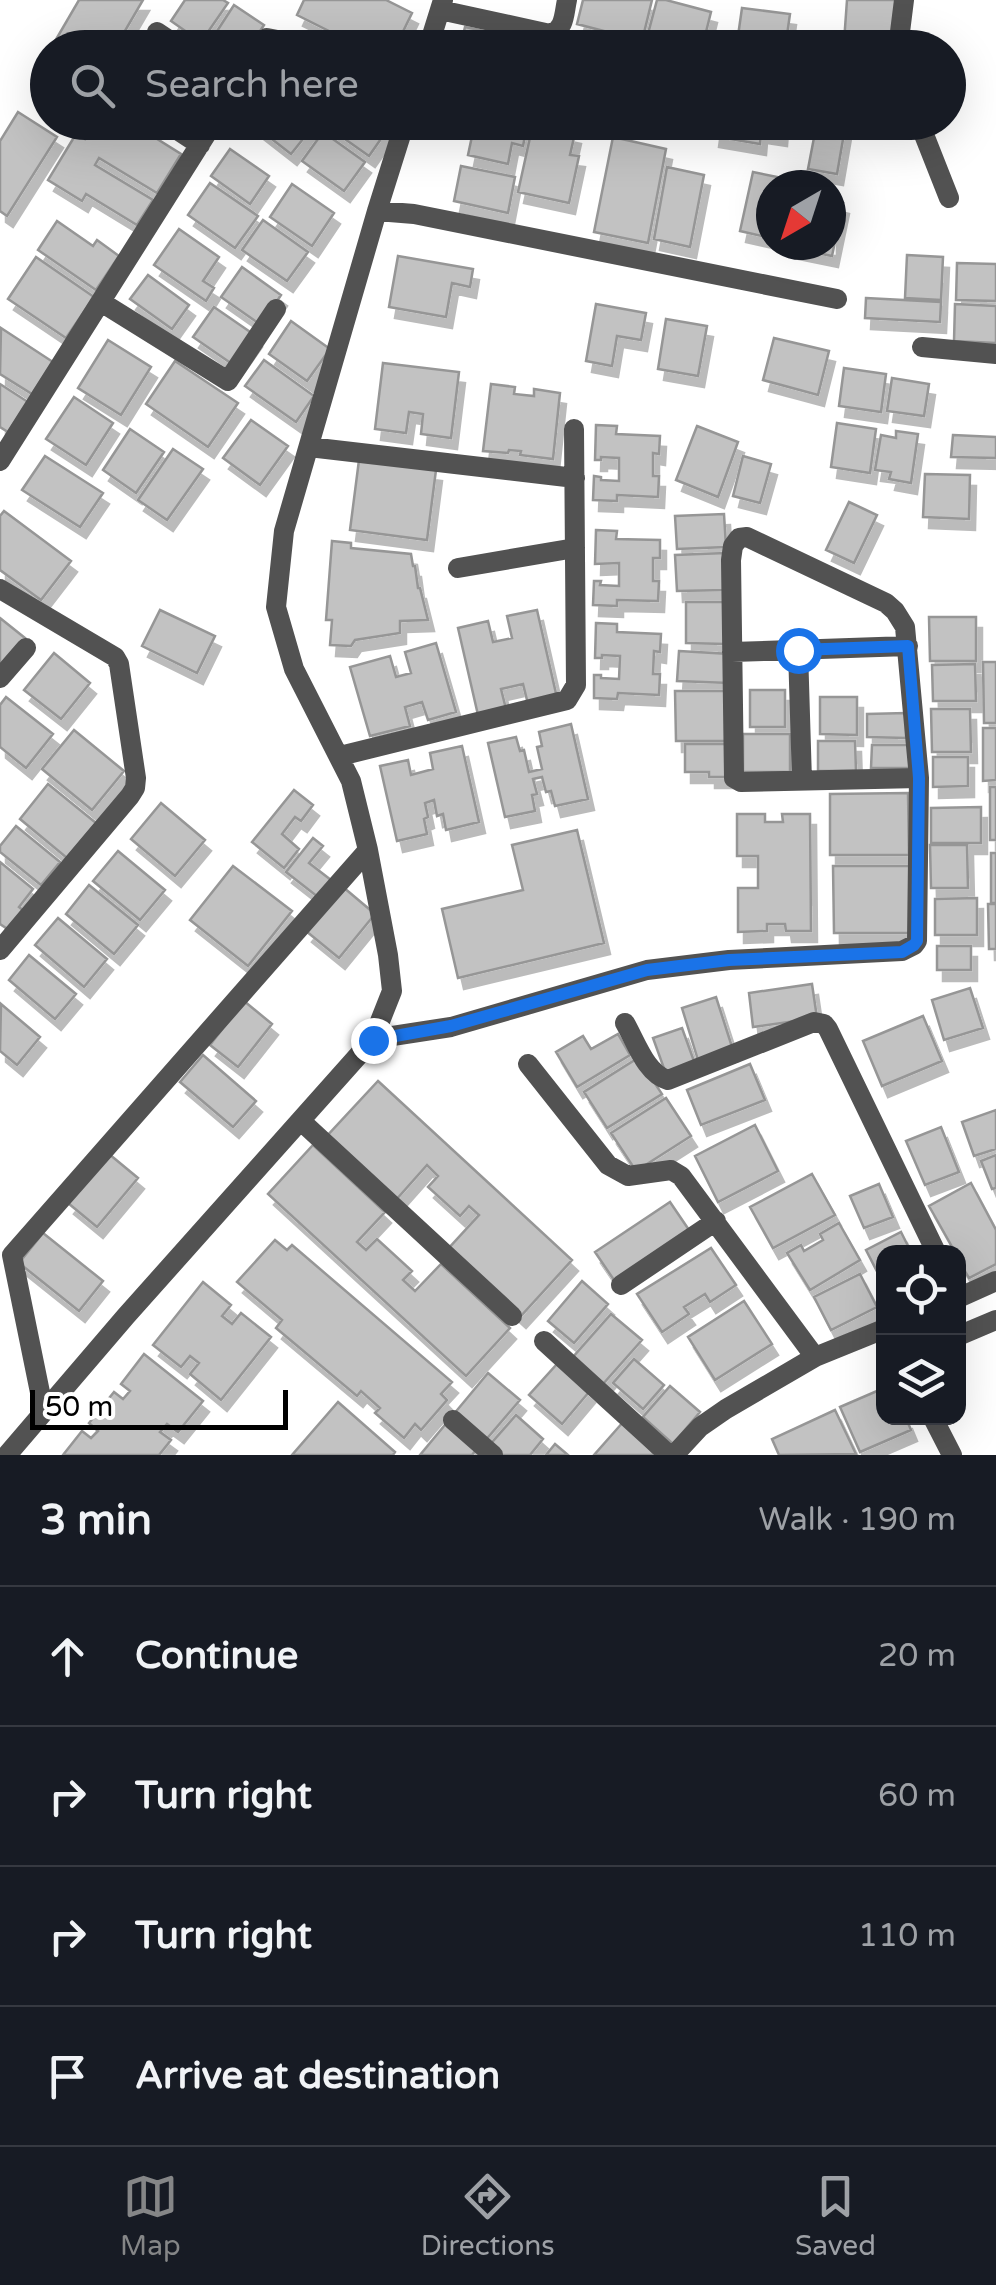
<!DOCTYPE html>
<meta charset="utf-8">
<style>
:root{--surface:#171b24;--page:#242831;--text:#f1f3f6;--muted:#9ea1a6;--line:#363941;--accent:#858687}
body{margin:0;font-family:"Varela Round",sans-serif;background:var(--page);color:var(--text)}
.controls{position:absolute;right:30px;bottom:30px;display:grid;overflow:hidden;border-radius:20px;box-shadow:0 10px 40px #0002}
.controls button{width:90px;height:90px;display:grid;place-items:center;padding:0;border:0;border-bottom:2px solid var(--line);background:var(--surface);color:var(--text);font:50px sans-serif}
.compass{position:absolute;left:756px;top:170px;width:90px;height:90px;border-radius:50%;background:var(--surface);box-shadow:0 10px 40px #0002;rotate:219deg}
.scale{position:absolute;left:30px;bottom:25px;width:258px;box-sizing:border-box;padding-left:10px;border:5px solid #000;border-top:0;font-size:28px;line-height:35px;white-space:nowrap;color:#000;-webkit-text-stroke:8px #fff;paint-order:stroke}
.stop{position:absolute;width:30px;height:30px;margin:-22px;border:8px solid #1a73e8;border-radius:50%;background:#fff}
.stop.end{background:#1a73e8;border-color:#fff;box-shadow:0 2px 10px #0008}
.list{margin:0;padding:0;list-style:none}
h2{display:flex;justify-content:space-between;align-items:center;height:130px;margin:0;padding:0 40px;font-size:42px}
h2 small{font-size:32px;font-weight:400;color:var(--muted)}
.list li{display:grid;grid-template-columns:65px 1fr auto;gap:30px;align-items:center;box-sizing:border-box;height:140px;padding:0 40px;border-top:2px solid var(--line)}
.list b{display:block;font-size:38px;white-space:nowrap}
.list em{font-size:32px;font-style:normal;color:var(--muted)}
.icon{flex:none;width:55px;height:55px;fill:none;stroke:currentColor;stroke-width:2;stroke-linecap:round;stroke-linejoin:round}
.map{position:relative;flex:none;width:996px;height:1455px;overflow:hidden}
.search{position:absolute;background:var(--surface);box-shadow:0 10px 40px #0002;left:30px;right:30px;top:30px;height:110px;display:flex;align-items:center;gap:25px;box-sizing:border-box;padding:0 35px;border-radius:55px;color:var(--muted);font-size:38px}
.sheet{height:690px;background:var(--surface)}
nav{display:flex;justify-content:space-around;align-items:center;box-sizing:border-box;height:140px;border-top:2px solid var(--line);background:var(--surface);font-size:28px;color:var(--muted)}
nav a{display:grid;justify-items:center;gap:5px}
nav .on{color:var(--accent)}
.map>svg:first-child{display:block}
.building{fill:#c2c2c2;stroke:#969696;stroke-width:2.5;filter:url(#shadow)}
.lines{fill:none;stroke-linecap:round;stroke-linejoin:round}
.minor{stroke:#525252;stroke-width:20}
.route{stroke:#1a73e8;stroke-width:12}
</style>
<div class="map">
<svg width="996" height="1455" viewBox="0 0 996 1455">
<defs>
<filter id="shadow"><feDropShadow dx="6" dy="11" stdDeviation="0" flood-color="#0004"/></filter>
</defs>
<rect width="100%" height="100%" fill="#fff"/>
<path class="building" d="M 79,0 L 143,0 L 115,48 L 51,48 Z
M 185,0 L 223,0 L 228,3 L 201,42 L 171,21 Z
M 304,0 L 386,0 L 412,13 L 395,48 L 363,48 L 297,15 Z
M 583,0 L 652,0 L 642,41 L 577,24 Z
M 657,0 L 666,0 L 711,12 L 702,48 L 654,48 L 645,45 Z
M 847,0 L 898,0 L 894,45 L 844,42 Z
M 234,5 L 264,25 L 249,48 L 206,48 Z
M 742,8 L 790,14 L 786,42 L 738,36 Z
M 465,27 L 508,36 L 505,48 L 460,48 Z
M 512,35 L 528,39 L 526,48 L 509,48 Z
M 48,53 L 48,76 L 37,70 Z
M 18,112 L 57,137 L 7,216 L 0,211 L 0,141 Z
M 95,122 L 130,122 L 181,154 L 157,193 L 99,158 L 95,165 L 153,200 L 137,225 L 86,194 L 82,201 L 48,180 L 76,134 L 85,139 Z
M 250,122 L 303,122 L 311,129 L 291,154 Z
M 327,122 L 385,122 L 390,126 L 369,156 L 325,125 Z
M 475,122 L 510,122 L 527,126 L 523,146 L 512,143 L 508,164 L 468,155 Z
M 715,122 L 782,122 L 781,135 L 761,132 L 760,144 L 713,136 Z
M 817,122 L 846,122 L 837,174 L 808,169 Z
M 533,124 L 575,133 L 570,155 L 579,156 L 569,203 L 518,192 Z
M 323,132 L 365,162 L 344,191 L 302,161 Z
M 613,137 L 666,149 L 648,243 L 594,232 Z
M 230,149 L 269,176 L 250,204 L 211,176 Z
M 461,166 L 515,177 L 508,213 L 454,201 Z
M 667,167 L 704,175 L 690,247 L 654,239 Z
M 753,172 L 802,182 L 802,185 L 771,185 L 771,238 L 740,231 Z
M 210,183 L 258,216 L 235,248 L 188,215 Z
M 292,184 L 334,213 L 312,246 L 270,217 Z
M 831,200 L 843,203 L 832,256 L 793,248 L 794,245 L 831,245 Z
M 263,220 L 308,252 L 287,281 L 242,250 Z
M 57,221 L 93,246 L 97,240 L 119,256 L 96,290 L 38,250 Z
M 179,229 L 219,257 L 203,281 L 214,288 L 206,301 L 154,265 Z
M 907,255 L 943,257 L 941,300 L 905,298 Z
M 398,256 L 473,269 L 470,287 L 452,283 L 446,317 L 389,307 Z
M 36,257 L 94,297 L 66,338 L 8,299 Z
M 957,263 L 996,264 L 996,301 L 956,300 Z
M 242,267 L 281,295 L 261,325 L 221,297 Z
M 148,275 L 189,305 L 172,329 L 130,299 Z
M 866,298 L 941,302 L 940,322 L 865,318 Z
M 596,304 L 646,313 L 641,340 L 617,336 L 612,366 L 586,361 Z
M 955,304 L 996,306 L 996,343 L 954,341 Z
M 214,307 L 256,336 L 235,366 L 193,337 Z
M 666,319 L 707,326 L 698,376 L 658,369 Z
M 291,321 L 330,349 L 307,381 L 269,354 Z
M 1,328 L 53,362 L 32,394 L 0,374 Z
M 774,338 L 829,351 L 818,395 L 763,380 Z
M 108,340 L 151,367 L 121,415 L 78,388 Z
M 264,360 L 314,396 L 296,422 L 245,386 Z
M 175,361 L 238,403 L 208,447 L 146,404 Z
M 383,363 L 459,372 L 451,438 L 421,434 L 423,414 L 409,412 L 406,433 L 375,429 Z
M 844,368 L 886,374 L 881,412 L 839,406 Z
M 892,378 L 929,384 L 924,416 L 887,411 Z
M 0,384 L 28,402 L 8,432 L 0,427 Z
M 491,384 L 515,387 L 514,394 L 534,396 L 534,389 L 560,393 L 553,459 L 520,455 L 521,451 L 509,450 L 508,453 L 483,451 Z
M 74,397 L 113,423 L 86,465 L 46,439 Z
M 251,420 L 288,446 L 260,485 L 223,458 Z
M 837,423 L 876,429 L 870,473 L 831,467 Z
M 596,425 L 617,426 L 616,434 L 660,436 L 659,454 L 653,453 L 653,476 L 659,476 L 658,497 L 617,495 L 617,501 L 593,500 L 594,476 L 601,477 L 601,480 L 619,481 L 619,458 L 601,457 L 601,460 L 595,460 Z
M 697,426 L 738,442 L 718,497 L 676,480 Z
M 130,429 L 164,452 L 136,493 L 103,470 Z
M 896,431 L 918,434 L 911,483 L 889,479 L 891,472 L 875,470 L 881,435 L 896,438 Z
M 953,435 L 996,437 L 996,458 L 951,457 Z
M 173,449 L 203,469 L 167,520 L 138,500 Z
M 45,456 L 103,493 L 80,527 L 22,490 Z
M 743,456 L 771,464 L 760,503 L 733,496 Z
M 359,460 L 436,470 L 427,540 L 350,530 Z
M 925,474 L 970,475 L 969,519 L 923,517 Z
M 849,502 L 877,515 L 854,563 L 826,550 Z
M 4,511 L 71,561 L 41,600 L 0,570 L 0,516 Z
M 724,514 L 726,547 L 677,549 L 675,516 Z
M 596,530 L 617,531 L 616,539 L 660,540 L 660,558 L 653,558 L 653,581 L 659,581 L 658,601 L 617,600 L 617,606 L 593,605 L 594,581 L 601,581 L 600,585 L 619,586 L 619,563 L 595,564 Z
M 332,541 L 351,543 L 351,548 L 411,554 L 413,566 L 415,566 L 418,588 L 420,588 L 428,620 L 400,621 L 400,633 L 355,640 L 351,646 L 330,645 L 332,620 L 326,620 Z
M 725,553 L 726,590 L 677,591 L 675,555 Z
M 686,602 L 725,602 L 725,644 L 686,643 Z
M 160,610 L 215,636 L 197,673 L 142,646 Z
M 537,610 L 557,698 L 528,704 L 523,684 L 501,689 L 506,709 L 478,715 L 458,628 L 488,621 L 493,642 L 512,638 L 507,616 Z
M 929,617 L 976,617 L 976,661 L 930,661 Z
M 0,618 L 25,638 L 0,671 Z
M 596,623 L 617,624 L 617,632 L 661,634 L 660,652 L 654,651 L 653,674 L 660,674 L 659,695 L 618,693 L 617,699 L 594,698 L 594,675 L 601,675 L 601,678 L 619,679 L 620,656 L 602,655 L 602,658 L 595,658 Z
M 436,643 L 456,712 L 428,720 L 422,702 L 405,707 L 410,726 L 370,736 L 350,667 L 390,656 L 396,677 L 411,673 L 405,652 Z
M 679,651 L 730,654 L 729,683 L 677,681 Z
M 54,653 L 90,683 L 61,719 L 24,690 Z
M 983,662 L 996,662 L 996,723 L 984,723 Z
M 975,664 L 976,701 L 933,701 L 932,665 Z
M 750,690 L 785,690 L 785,727 L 750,727 Z
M 675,691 L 729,691 L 729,741 L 676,741 Z
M 6,697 L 53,734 L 26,768 L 0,747 L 0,705 Z
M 820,697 L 857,697 L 857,735 L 820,734 Z
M 931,709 L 970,709 L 971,752 L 932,752 Z
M 906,713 L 906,738 L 867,737 L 867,714 Z
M 571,724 L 588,799 L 555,806 L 551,791 L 546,792 L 542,777 L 533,779 L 537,794 L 532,795 L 535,811 L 505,817 L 488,743 L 516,737 L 520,751 L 524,750 L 529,772 L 542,769 L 537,747 L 542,746 L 539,732 Z
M 983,728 L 996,728 L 996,780 L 983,781 Z
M 74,730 L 124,771 L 92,810 L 42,769 Z
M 743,734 L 790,734 L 790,772 L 743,772 Z
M 818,741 L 855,741 L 856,771 L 818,771 Z
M 685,744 L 727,744 L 728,777 L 709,777 L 709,772 L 685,772 Z
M 872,745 L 910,745 L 910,768 L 871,768 Z
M 462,746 L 479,822 L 446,830 L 443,814 L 437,816 L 434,800 L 425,803 L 428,817 L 424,819 L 427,834 L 397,841 L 380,766 L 408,760 L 411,775 L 433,769 L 430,753 Z
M 933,757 L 968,757 L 968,786 L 933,787 Z
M 48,784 L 96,823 L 67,858 L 20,819 Z
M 990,787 L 996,787 L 996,840 L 990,840 Z
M 294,790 L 313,805 L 301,821 L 295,817 L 282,834 L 299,849 L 284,868 L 252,842 Z
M 908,793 L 909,855 L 830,855 L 830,794 Z
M 161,803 L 205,840 L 175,876 L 131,839 Z
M 981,807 L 981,843 L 931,843 L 931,808 Z
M 737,814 L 765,814 L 765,822 L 783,822 L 782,814 L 810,814 L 811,931 L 786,931 L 785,924 L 767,924 L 767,931 L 738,932 L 738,888 L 758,888 L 758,856 L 737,856 Z
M 16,826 L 60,862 L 41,885 L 0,852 L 0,846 Z
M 577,830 L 604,943 L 458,978 L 442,909 L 523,890 L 512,845 Z
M 313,838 L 323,846 L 309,863 L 331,880 L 318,897 L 286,872 Z
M 930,845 L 967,845 L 968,888 L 931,888 Z
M 118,851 L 165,890 L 140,920 L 93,881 Z
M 991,853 L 996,853 L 996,903 L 991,903 Z
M 0,862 L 33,889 L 19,907 L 24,911 L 9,930 L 0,924 Z
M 233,866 L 292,911 L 248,966 L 190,920 Z
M 833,866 L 911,866 L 911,933 L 834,933 Z
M 89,885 L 138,925 L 114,954 L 66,914 Z
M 343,887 L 375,914 L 339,958 L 306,931 Z
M 977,898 L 977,935 L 935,935 L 935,899 Z
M 988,904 L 996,904 L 996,949 L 989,949 Z
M 58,918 L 107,959 L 84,987 L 35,945 Z
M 937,946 L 971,946 L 971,970 L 937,970 Z
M 29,955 L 76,994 L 55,1019 L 9,980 Z
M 812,984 L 817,1018 L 753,1027 L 749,993 Z
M 970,988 L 983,1028 L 944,1040 L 932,1000 Z
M 716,997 L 733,1050 L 698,1060 L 682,1008 Z
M 244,1001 L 272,1024 L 238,1067 L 210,1045 Z
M 1,1004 L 40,1037 L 17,1065 L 0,1051 Z
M 923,1016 L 942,1061 L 882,1086 L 863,1041 Z
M 682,1028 L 695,1064 L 666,1074 L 653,1038 Z
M 618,1034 L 630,1055 L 577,1087 L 556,1052 L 583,1036 L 591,1049 Z
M 203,1055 L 256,1101 L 233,1127 L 180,1082 Z
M 638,1058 L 662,1094 L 607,1128 L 584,1092 Z
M 750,1064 L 765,1100 L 701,1125 L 687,1090 Z
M 378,1081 L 572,1260 L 520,1317 L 447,1250 L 479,1215 L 469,1206 L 460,1216 L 428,1187 L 438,1176 L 427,1165 L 395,1201 L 326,1137 Z
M 666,1098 L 691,1136 L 636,1171 L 611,1133 Z
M 996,1110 L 996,1149 L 974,1156 L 962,1122 Z
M 755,1125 L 778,1171 L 718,1202 L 695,1156 Z
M 941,1127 L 959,1172 L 925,1185 L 906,1141 Z
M 313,1145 L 385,1212 L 357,1242 L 366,1250 L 377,1239 L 412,1271 L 403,1280 L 415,1291 L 441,1264 L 510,1328 L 466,1376 L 268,1194 Z
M 109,1154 L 138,1178 L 97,1227 L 68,1203 Z
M 996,1155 L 996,1188 L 992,1189 L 981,1161 Z
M 812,1174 L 835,1215 L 773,1248 L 750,1207 Z
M 971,1183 L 996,1230 L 996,1264 L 969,1278 L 958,1260 L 958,1252 L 955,1252 L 929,1206 Z
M 879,1184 L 893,1217 L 864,1228 L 850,1196 Z
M 670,1202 L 689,1230 L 614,1280 L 595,1252 Z
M 839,1223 L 860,1260 L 810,1290 L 787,1253 L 801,1245 L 804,1251 L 823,1240 L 820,1234 Z
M 901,1232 L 911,1252 L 884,1252 L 884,1285 L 866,1250 Z
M 43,1233 L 103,1281 L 79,1311 L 19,1263 Z
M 275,1240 L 287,1250 L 292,1245 L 452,1382 L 441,1394 L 447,1400 L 421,1430 L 415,1424 L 404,1438 L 375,1413 L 380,1408 L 361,1391 L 357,1396 L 276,1328 L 282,1320 L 237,1282 Z
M 711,1248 L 736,1285 L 710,1302 L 705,1294 L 684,1307 L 689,1314 L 662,1332 L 637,1294 Z
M 860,1274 L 877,1307 L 831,1330 L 814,1297 Z
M 582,1281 L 608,1304 L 574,1343 L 548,1321 Z
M 203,1282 L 231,1305 L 222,1316 L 232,1324 L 241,1313 L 271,1337 L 221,1400 L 190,1374 L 199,1363 L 190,1356 L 181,1367 L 153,1345 Z
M 744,1301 L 772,1344 L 715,1380 L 688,1337 Z
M 611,1314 L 642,1340 L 603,1384 L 573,1357 Z
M 144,1354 L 203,1401 L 178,1432 L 167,1424 L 160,1432 L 171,1440 L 159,1455 L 63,1455 L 82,1431 L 91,1438 L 98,1431 L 89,1423 L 114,1392 L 123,1399 L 130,1391 L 121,1384 Z
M 634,1359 L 664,1385 L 643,1409 L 613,1383 Z
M 557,1364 L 589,1392 L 562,1424 L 529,1395 Z
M 488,1373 L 520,1400 L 484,1442 L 453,1415 Z
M 670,1386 L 700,1412 L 673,1444 L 643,1417 Z
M 884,1388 L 884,1418 L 906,1418 L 911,1430 L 860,1452 L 840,1407 Z
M 338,1402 L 395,1452 L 393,1455 L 292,1455 Z
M 835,1410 L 856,1454 L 779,1455 L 772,1439 Z
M 516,1415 L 543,1439 L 530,1455 L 495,1455 L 487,1448 Z
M 449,1420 L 479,1446 L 472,1455 L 420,1455 Z
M 624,1421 L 655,1455 L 594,1455 Z
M 555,1444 L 568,1455 L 546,1455 Z"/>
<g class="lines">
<path class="minor" d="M 440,10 L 550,34 C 565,30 564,13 567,0
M 157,32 L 181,48
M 260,48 L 267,38 L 298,44
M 428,48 L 443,0
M 898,48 L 904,0
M 165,122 L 200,145
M 919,122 L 949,198
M 377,211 L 414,214 L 837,299
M 101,302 L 228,381 L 276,309
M 922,347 L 996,354
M 309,447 L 575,478
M 0,461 L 214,122
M 458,568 L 575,548
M 0,589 L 115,657 L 119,664 L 136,778 L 135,788 L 130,796 L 0,950
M 798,650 L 802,781
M 732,652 L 908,646
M 0,678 L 26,648
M 340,756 L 567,700 L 576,685 L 574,429
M 625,1023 C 636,1042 646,1074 668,1080 L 814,1022 L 824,1024 L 828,1029 L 936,1252
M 373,1039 L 451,1027 L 647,970 L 729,960 L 902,951 L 914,945 L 917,941 L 919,778 L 905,627 L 895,611 L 886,603 L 747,537 L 739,538 L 733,546 L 731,560 L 734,778 L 741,782 L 919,778
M 528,1064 L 608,1165 L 628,1176 L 671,1170 L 681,1176 L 815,1357
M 301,1121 L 512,1316
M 621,1285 L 716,1221
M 958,1298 L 996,1281
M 958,1336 L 996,1320
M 544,1341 L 669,1455
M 44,1412 L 12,1255 L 368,850
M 933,1418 L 952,1455
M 453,1420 L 493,1455
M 7,1455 L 126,1316 L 373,1039 L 392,991 L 388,955 L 368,850 L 351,781 L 294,669 L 276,607 L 284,531 L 377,211 L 405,122
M 674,1455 L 700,1427 L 726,1409 L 815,1357 L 884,1329"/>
</g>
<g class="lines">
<path class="route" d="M 373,1040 L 451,1026 L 647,970 L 729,960 L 902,952 L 914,945 L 917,941 L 919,778 L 908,646 L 798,650"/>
</g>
</svg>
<div class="controls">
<button><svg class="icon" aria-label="locate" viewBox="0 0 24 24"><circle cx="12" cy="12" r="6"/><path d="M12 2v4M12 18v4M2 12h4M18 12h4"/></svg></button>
<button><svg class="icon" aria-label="layers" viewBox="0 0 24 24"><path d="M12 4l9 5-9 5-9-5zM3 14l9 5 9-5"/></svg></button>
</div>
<svg class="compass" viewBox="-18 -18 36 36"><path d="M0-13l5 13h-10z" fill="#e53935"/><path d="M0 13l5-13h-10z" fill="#9ea1a6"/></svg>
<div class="scale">50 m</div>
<div class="stop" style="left:798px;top:650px"></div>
<div class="stop end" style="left:373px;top:1040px"></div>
<div class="search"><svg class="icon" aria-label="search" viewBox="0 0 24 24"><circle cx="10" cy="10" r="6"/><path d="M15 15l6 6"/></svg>Search here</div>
</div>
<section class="sheet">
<h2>3 min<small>Walk · 190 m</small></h2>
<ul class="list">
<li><svg class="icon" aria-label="ahead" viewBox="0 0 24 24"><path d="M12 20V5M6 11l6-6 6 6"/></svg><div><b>Continue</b></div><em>20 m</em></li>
<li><svg class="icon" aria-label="right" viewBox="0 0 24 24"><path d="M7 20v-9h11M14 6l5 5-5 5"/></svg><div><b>Turn right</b></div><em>60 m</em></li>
<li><svg class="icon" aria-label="right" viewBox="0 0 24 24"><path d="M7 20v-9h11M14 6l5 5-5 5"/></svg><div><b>Turn right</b></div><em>110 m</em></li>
<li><svg class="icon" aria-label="arrive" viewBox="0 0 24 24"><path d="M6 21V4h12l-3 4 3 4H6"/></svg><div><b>Arrive at destination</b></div></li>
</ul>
</section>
<nav>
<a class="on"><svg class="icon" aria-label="map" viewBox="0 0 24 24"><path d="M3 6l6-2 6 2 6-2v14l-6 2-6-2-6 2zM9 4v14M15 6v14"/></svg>Map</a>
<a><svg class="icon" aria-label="directions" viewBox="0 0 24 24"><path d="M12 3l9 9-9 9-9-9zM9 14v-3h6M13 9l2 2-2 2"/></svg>Directions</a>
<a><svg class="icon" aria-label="saved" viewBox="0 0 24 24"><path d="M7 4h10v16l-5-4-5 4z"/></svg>Saved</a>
</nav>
